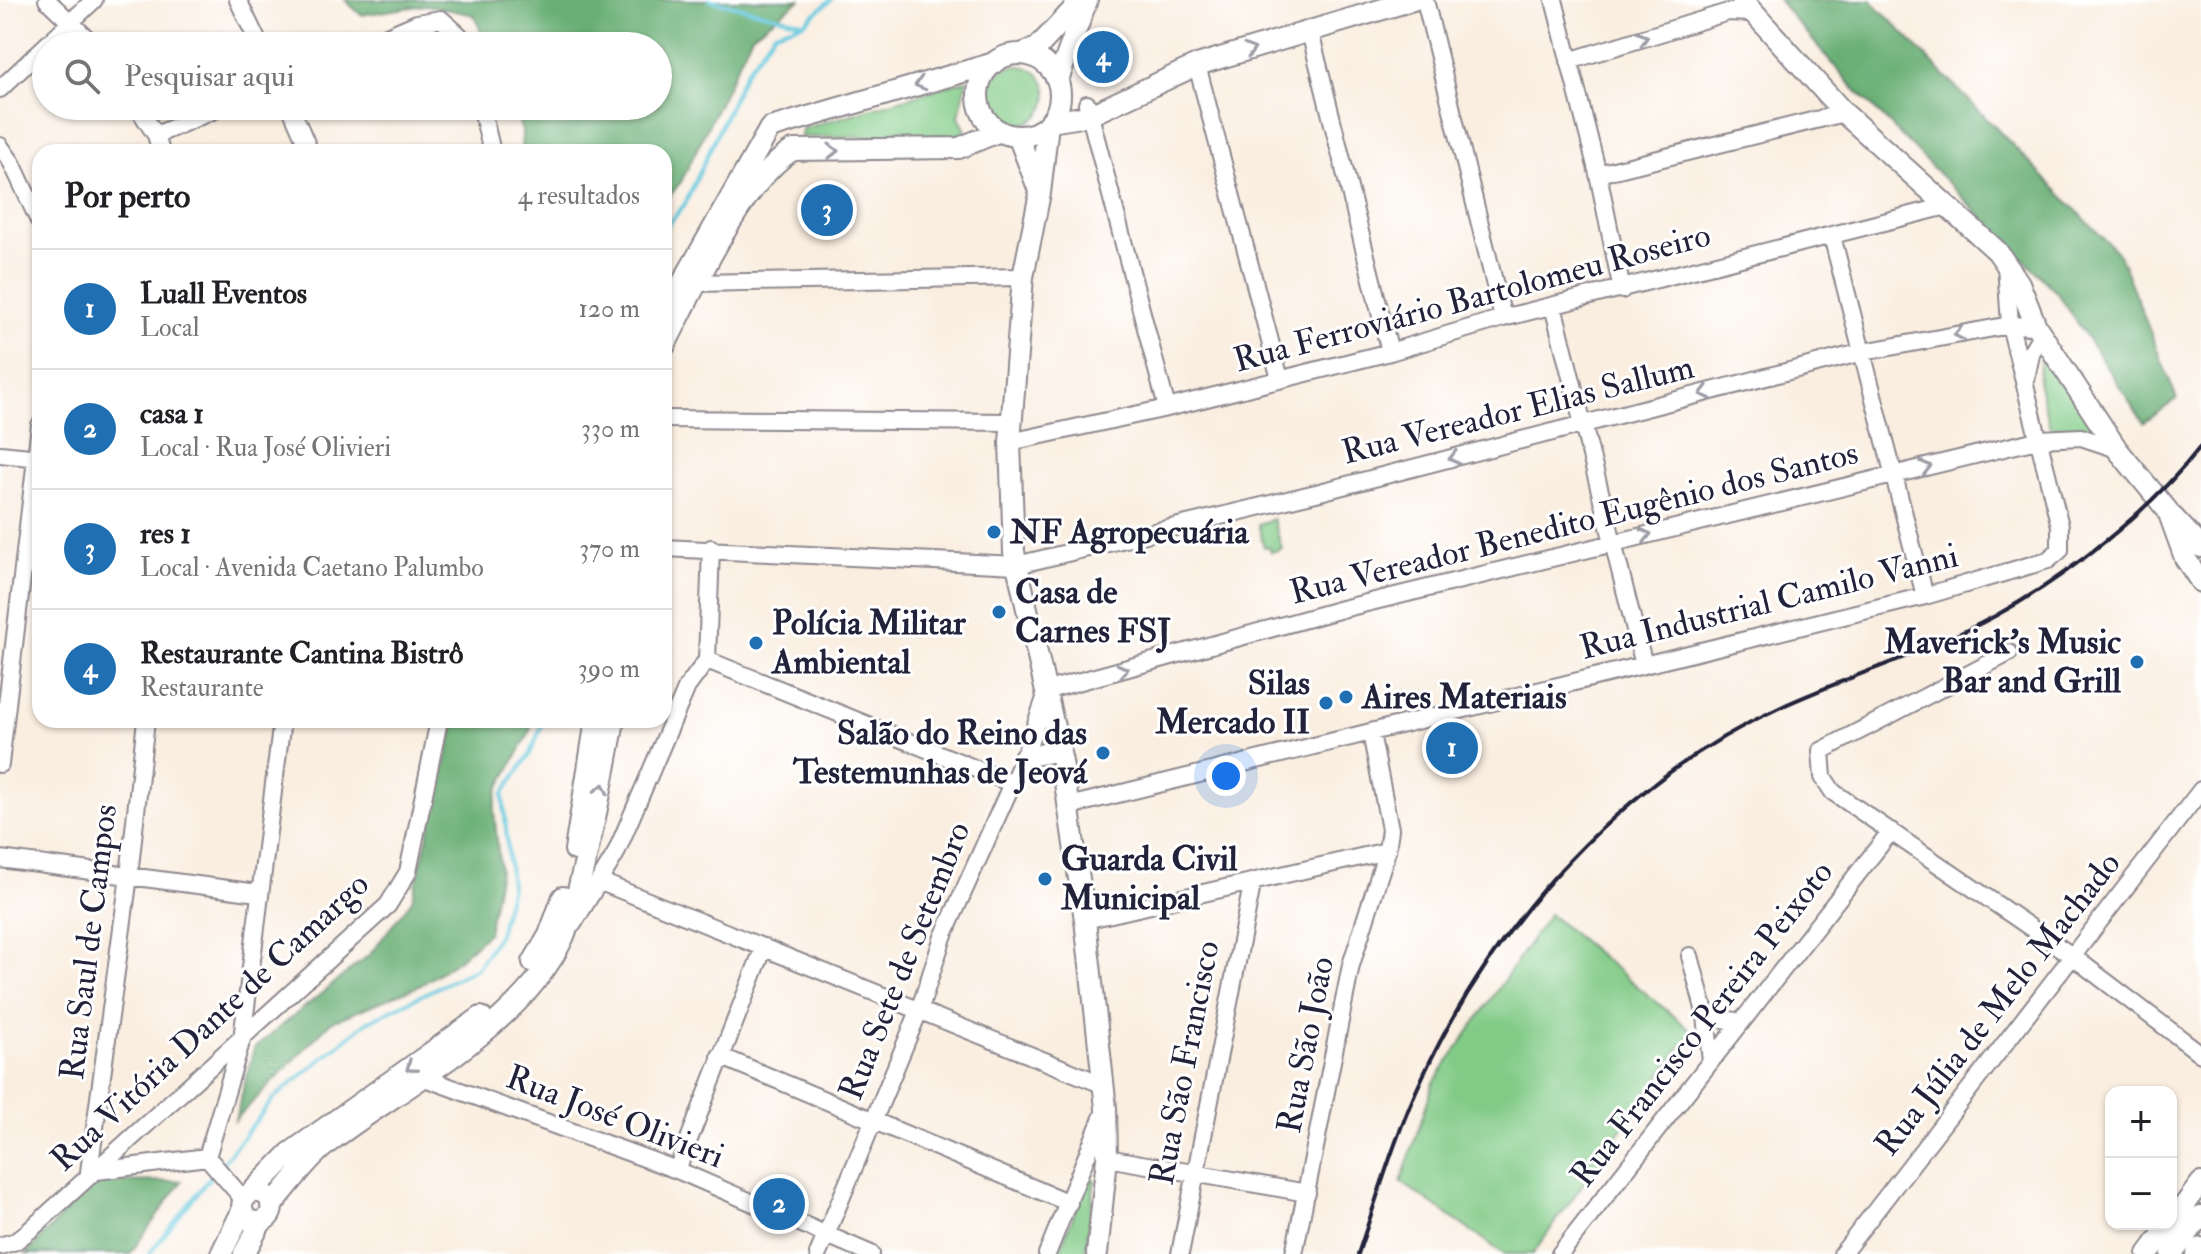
<!DOCTYPE html>
<html lang="pt">
<meta charset="utf-8">
<style>
:root{--surface:#fff;--page:#f6f6f6;--text:#202124;--muted:#757577;--line:#e0e0e0;--accent:#1f6fb2}
body{margin:0;font-family:"IM FELL Double Pica",serif;background:var(--page);color:var(--text)}
.controls{position:absolute;right:24px;bottom:24px;display:grid;overflow:hidden;border-radius:16px;box-shadow:0 2px 6px #0004}
.controls button{width:72px;height:72px;display:grid;place-items:center;padding:0;border:0;border-bottom:2px solid var(--line);background:var(--surface);color:var(--text);font:40px sans-serif}
.you{position:absolute;left:1226px;top:776px;width:28px;height:28px;margin:-20px;border:6px solid #fff;border-radius:50%;background:#1a73e8;box-shadow:0 0 0 12px #1a73e833}
.badge{display:grid;place-items:center;width:52px;height:52px;border-radius:50%;background:var(--accent);color:#fff;font-size:26px;font-weight:700}
.pin{position:absolute;translate:-50% -50%;border:4px solid #fff;box-shadow:0 2px 8px #0006}
.list{margin:0;padding:0;list-style:none}
h2{display:flex;justify-content:space-between;align-items:center;height:104px;margin:0;padding:0 32px;font-size:34px}
h2 small{font-size:26px;font-weight:400;color:var(--muted)}
.list li{display:grid;grid-template-columns:52px 1fr auto;gap:24px;align-items:center;box-sizing:border-box;height:120px;padding:0 32px;border-top:2px solid var(--line)}
.list b{display:block;font-size:30px;white-space:nowrap}
.list p{margin:0;font-size:26px;white-space:nowrap;color:var(--muted)}
.list em{font-size:26px;font-style:normal;color:var(--muted)}
.icon{flex:none;width:44px;height:44px;fill:none;stroke:currentColor;stroke-width:2;stroke-linecap:round;stroke-linejoin:round}
.map{position:relative;flex:none;width:2201px;height:1254px;overflow:hidden}
.search{position:absolute;background:var(--surface);box-shadow:0 2px 6px #0004;left:32px;top:32px;width:640px;height:88px;display:flex;align-items:center;gap:20px;box-sizing:border-box;padding:0 28px;border-radius:44px;color:var(--muted);font-size:30px}
.panel{position:absolute;background:var(--surface);box-shadow:0 2px 6px #0004;left:32px;top:144px;width:640px;height:584px;border-radius:24px}
.map>svg:first-child{display:block}
.green{fill:#82cb87;stroke:#527661;stroke-width:2}
.forest{fill:#69af74;stroke:#466858;stroke-width:2}
.lines{fill:none;stroke-linecap:round;stroke-linejoin:round}
.stream{stroke:#60c7dd;stroke-width:4}
.minor-casing{stroke:#8e888e;stroke-width:20}
.major-casing{stroke:#8e888e;stroke-width:24}
.minor{stroke:#fff;stroke-width:16}
.major{stroke:#fff;stroke-width:20}
.rail{stroke:#22223b;stroke-width:4}
.oneway{stroke:#9c9ca7}
.poi-dot{fill:#1f6fb2;stroke:#fff;stroke-width:3}
.labels{text-anchor:middle;dominant-baseline:central;stroke-width:6;stroke-linejoin:round;paint-order:stroke}
.street-label{font-size:34px;fill:#22223b;stroke:#fff}
.poi-label{font-size:34px;font-weight:bold;fill:#22223b;stroke:#fff;text-anchor:start}
</style>
<div class="map">
<svg width="2201" height="1254" viewBox="0 0 2201 1254">
<rect width="100%" height="100%" fill="#fff"/>
<filter id="ink" filterUnits="userSpaceOnUse"><feTurbulence type="fractalNoise" baseFrequency=".0125" numOctaves="2"/><feDisplacementMap in="SourceGraphic" scale="16" xChannelSelector="R" yChannelSelector="G"/><feConvolveMatrix kernelMatrix="1 2 1 2 8 2 1 2 1" color-interpolation-filters="sRGB"/></filter>
<filter id="wash" filterUnits="userSpaceOnUse"><feTurbulence type="fractalNoise" baseFrequency=".006" numOctaves="4" result="noise"/><feDisplacementMap in="SourceGraphic" scale="32" xChannelSelector="R" yChannelSelector="G"/><feGaussianBlur stdDeviation="1.8" result="paint"/><feColorMatrix in="noise" values="0 0 0 0 0 0 0 0 0 0 0 0 0 0 0 0 0 1.4 0 .05"/><feComposite in="paint" operator="in"/></filter>
<g filter="url(#wash)">
<rect width="100%" height="100%" fill="#faeee0"/>
<path class="green" d="M989 95a29 29 0 1 1 58 0a29 29 0 1 1-58 0Z
M 967,80 L 959,116 L 968,135 L 801,137 L 802,129 Z
M 2042,349 L 2101,436 L 2081,428 L 2050,427 L 2038,382 Z
M 1273,519 L 1282,549 L 1271,552 L 1269,546 L 1264,547 L 1258,524 Z
M 1549,914 L 1692,1031 L 1533,1254 L 1504,1254 L 1401,1182 L 1433,1084 Z
M 1089,1177 L 1095,1180 L 1085,1254 L 1058,1254 Z"/>
<path class="forest" d="M 345,0 L 800,0 L 752,35 L 681,182 L 664,203 L 664,152 L 521,152 L 522,131 L 512,106 L 658,106 L 658,46 L 487,46 L 474,15 L 426,5 L 361,15 Z
M 1778,0 L 1871,0 L 2119,254 L 2177,399 L 2144,423 L 2058,294 L 1852,86 Z
M 456,720 L 532,720 L 530,732 L 498,790 L 494,811 L 500,871 L 488,933 L 458,960 L 421,985 L 331,1022 L 235,1120 L 254,1048 L 370,954 L 412,900 Z
M 182,1181 L 130,1254 L 26,1254 L 94,1182 Z"/>
<g class="lines">
<path class="stream" d="M 710,0 L 801,22
M 664,230 L 685,204 L 745,73 L 775,32 L 804,23 L 831,0
M 221,1165 L 274,1098 L 367,1022 L 477,968 L 499,934 L 511,887 L 503,794 L 530,754 L 544,720
M 149,1254 L 215,1171"/>
</g>
</g>
<g filter="url(#ink)">
<g class="lines">
<defs>
<path id="minor" d="M 47,0 L 95,46
M 238,0 L 260,46
M 1425,0 L 1503,318
M 1554,0 L 1598,174 L 1622,290
M 1310,32 L 1390,352
M 364,46 L 417,23 L 441,19 L 459,35 L 463,46
M 1569,61 L 1728,12 L 1751,13
M 1197,65 L 1280,379
M 0,89 L 94,0
M 1087,104 L 1167,408
M 137,106 L 156,135 L 161,152
M 290,106 L 310,152
M 481,106 L 492,152
M 156,135 L 224,106
M 0,146 L 12,163 L 40,223
M 1598,174 L 1844,113
M 1832,236 L 1925,596
M 697,283 L 1023,277
M 1553,306 L 1644,665
M 2026,378 L 2032,350 L 2042,333
M 664,419 L 1012,422
M 1010,442 L 1167,408 L 1390,352 L 1503,318 L 1947,206
M 0,454 L 40,458
M 664,548 L 1017,565 L 1316,493 L 1863,352 L 2010,325 L 2036,326
M 2009,653 L 1821,751 L 1823,777 L 1833,792 L 2072,956 L 2201,1054
M 707,660 L 711,548
M 146,720 L 129,876 L 89,1172 L 207,1157
M 0,764 L 40,425
M 1069,806 L 1925,596 L 2048,560 L 2060,550 L 2060,526 L 2010,325 L 2006,265
M 0,859 L 258,893
M 601,882 L 1104,1085
M 1085,920 L 1387,851
M 573,924 L 615,855 L 687,687 L 707,660 L 1011,783
M 1690,956 L 1706,1016
M 720,1056 L 1069,1203
M 1711,1061 L 1706,1016 L 1741,1022
M 425,1078 L 677,1170 L 871,1254
M 207,1157 L 242,1039 L 282,720
M 207,1157 L 244,1200
M 1107,1158 L 1307,1193
M 677,1170 L 764,947
M 0,1246 L 16,1241 L 30,1230 L 388,905 L 408,872 L 439,720
M 818,1254 L 919,1011 L 943,937 L 1024,757 L 1048,690 L 1342,609 L 2041,439 L 2081,437 L 2117,449
M 1047,1254 L 1104,1113
M 1180,1254 L 1252,885
M 1294,1254 L 1351,965 L 1387,851 L 1390,829 L 1371,733
M 1560,1254 L 1891,831
M 1842,1254 L 2201,790"/>
<path id="major" d="M 1742,0 L 1844,113 L 1997,251 L 2019,283 L 2036,326 L 2117,449 L 2168,511 L 2185,558 L 2201,582
M 1021,54 L 1037,48 L 1082,0
M978 95a41 41 0 1 1 82 0a41 41 0 1 1-82 0Z
M 1058,80 L 1087,0
M 1050,122 L 1088,116 L 1197,65 L 1413,0
M 1048,124 L 1040,193 L 1023,277 L 1010,442 L 1014,552 L 1062,762 L 1085,920 L 1106,1108 L 1107,1158 L 1097,1254
M 1018,136 L 1040,193
M 664,315 L 770,128 L 994,63
M 664,347 C 692,293 742,181 793,150 L 959,148 L 1000,131
M 2173,517 L 2201,547
M 1024,757 L 1060,750
M 575,850 L 596,720
M 533,962 L 549,935 L 563,897
M242 1207a15 15 0 1 1 30 0a15 15 0 1 1-30 0Z
M 250,1194 L 290,1153 L 481,1017
M 271,1206 C 290,1185 305,1161 328,1143 C 402,1086 522,1027 563,938 C 574,914 578,888 585,862 C 596,815 606,768 614,720
M 2171,1223 L 2201,1183
M 221,1254 L 242,1211
M 244,1254 L 261,1222
M 2148,1254 L 2170,1224
M 2172,1254 L 2201,1216
M 2197,1254 L 2201,1248"/>
</defs>
<use href="#minor" class="minor-casing"/>
<use href="#major" class="major-casing"/>
<use href="#minor" class="minor"/>
<use href="#major" class="major"/>
<path class="rail" d="M 1358,1254 C 1378,1195 1396,1133 1423,1076 C 1497,919 1622,780 1781,707 C 1851,675 1928,652 1995,616 C 2066,578 2152,509 2201,446"/>
</g>
<defs><path id="oneway-chevron" d="M-2-3.5L2.5 0L-2 3.5" fill="none" stroke-width="1.6" stroke-linecap="round" stroke-linejoin="round" transform="scale(2)"/></defs>
<g class="oneway">
<use href="#oneway-chevron" transform="translate(1643 38) rotate(-17)"/>
<use href="#oneway-chevron" transform="translate(1250 50) rotate(-16)"/>
<use href="#oneway-chevron" transform="translate(920 84) rotate(164)"/>
<use href="#oneway-chevron" transform="translate(833 151)"/>
<use href="#oneway-chevron" transform="translate(1959 334) rotate(169)"/>
<use href="#oneway-chevron" transform="translate(1705 393) rotate(165)"/>
<use href="#oneway-chevron" transform="translate(1454 458) rotate(166)"/>
<use href="#oneway-chevron" transform="translate(1926 467) rotate(-14)"/>
<use href="#oneway-chevron" transform="translate(1646 535) rotate(-14)"/>
<use href="#oneway-chevron" transform="translate(1123 670) rotate(-15)"/>
<use href="#oneway-chevron" transform="translate(602 789) rotate(-77)"/>
<use href="#oneway-chevron" transform="translate(411 1067) rotate(144)"/>
</g>
</g>
<g class="poi-dot">
<circle cx="994" cy="532" r="8"/>
<circle cx="999" cy="612" r="8"/>
<circle cx="756" cy="643" r="8"/>
<circle cx="2137" cy="662" r="8"/>
<circle cx="1346" cy="697" r="8"/>
<circle cx="1326" cy="703" r="8"/>
<circle cx="1103" cy="753" r="8"/>
<circle cx="1045" cy="879" r="8"/>
</g>
<g class="labels">
<g class="street-label">
<text transform="translate(1472 298) rotate(-15)">Rua Ferroviário Bartolomeu Roseiro</text>
<text transform="translate(1518 410) rotate(-14)">Rua Vereador Elias Sallum</text>
<text transform="translate(1574 523) rotate(-14)">Rua Vereador Benedito Eugênio dos Santos</text>
<text transform="translate(1769 602) rotate(-14)">Rua Industrial Camilo Vanni</text>
<text transform="translate(89 942) rotate(-83)">Rua Saul de Campos</text>
<text transform="translate(905 961) rotate(-68)">Rua Sete de Setembro</text>
<text transform="translate(1998 1004) rotate(-52)">Rua Júlia de Melo Machado</text>
<text transform="translate(210 1022) rotate(-43)">Rua Vitória Dante de Camargo</text>
<text transform="translate(1702 1024) rotate(-52)">Rua Francisco Pereira Peixoto</text>
<text transform="translate(1306 1045) rotate(-79)">Rua São João</text>
<text transform="translate(1185 1063) rotate(-79)">Rua São Francisco</text>
<text transform="translate(615 1117) rotate(21)">Rua José Olivieri</text>
</g>
<g class="poi-label">
<text x="1010" y="532">NF Agropecuária</text>
<text x="1015" y="592">Casa de<tspan x="1015" dy="39">Carnes FSJ</tspan></text>
<text x="772" y="623">Polícia Militar<tspan x="772" dy="39">Ambiental</tspan></text>
<text x="2121" y="642" text-anchor="end">Maverick's Music<tspan x="2121" dy="39">Bar and Grill</tspan></text>
<text x="1310" y="683" text-anchor="end">Silas<tspan x="1310" dy="39">Mercado II</tspan></text>
<text x="1362" y="697">Aires Materiais</text>
<text x="1087" y="733" text-anchor="end">Salão do Reino das<tspan x="1087" dy="39">Testemunhas de Jeová</tspan></text>
<text x="1061" y="859">Guarda Civil<tspan x="1061" dy="39">Municipal</tspan></text>
</g>
</g>
</svg>
<div class="controls">
<button>+</button>
<button>−</button>
</div>
<div class="you"></div>
<div class="pin badge" style="left:1452px;top:748px">1</div>
<div class="pin badge" style="left:779px;top:1204px">2</div>
<div class="pin badge" style="left:827px;top:210px">3</div>
<div class="pin badge" style="left:1103px;top:57px">4</div>
<div class="search"><svg class="icon" aria-label="search" viewBox="0 0 24 24"><circle cx="10" cy="10" r="6"/><path d="M15 15l6 6"/></svg>Pesquisar aqui</div>
<section class="panel">
<h2>Por perto<small>4 resultados</small></h2>
<ul class="list">
<li><span class="badge">1</span><div><b>Luall Eventos</b><p>Local</p></div><em>120 m</em></li>
<li><span class="badge">2</span><div><b>casa 1</b><p>Local · Rua José Olivieri</p></div><em>330 m</em></li>
<li><span class="badge">3</span><div><b>res 1</b><p>Local · Avenida Caetano Palumbo</p></div><em>370 m</em></li>
<li><span class="badge">4</span><div><b>Restaurante Cantina Bistrô</b><p>Restaurante</p></div><em>390 m</em></li>
</ul>
</section>
</div>
